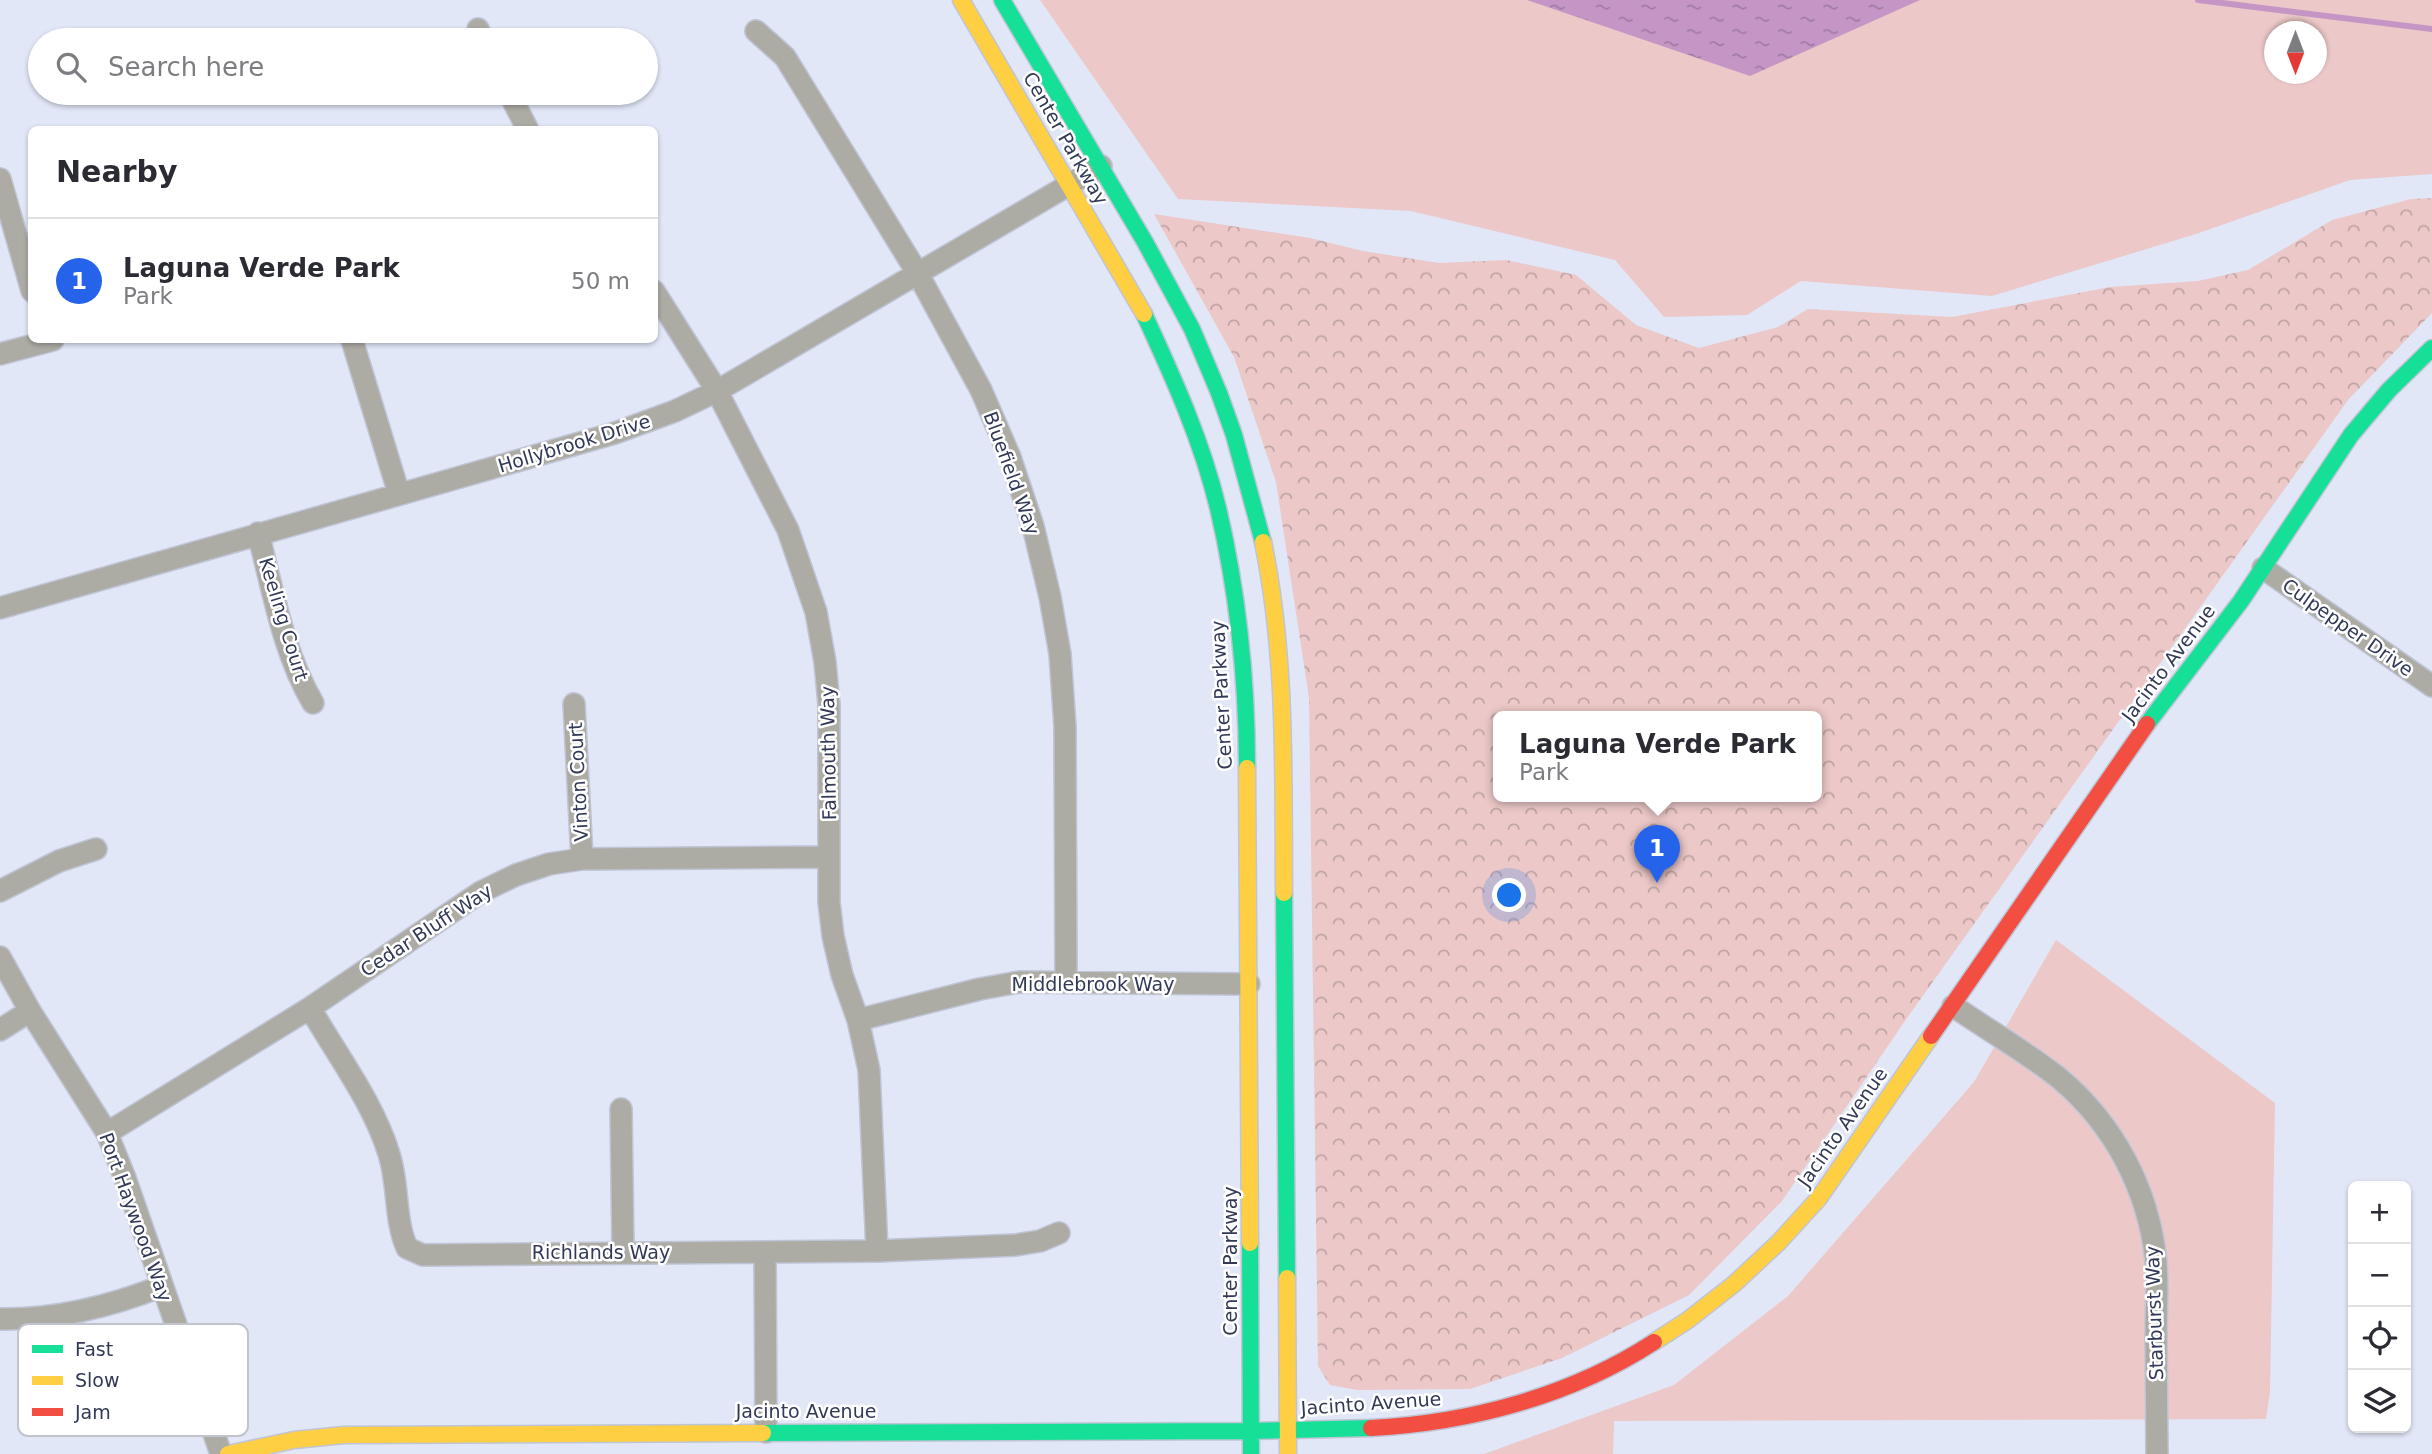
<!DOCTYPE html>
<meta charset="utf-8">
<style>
:root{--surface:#fff;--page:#f7f7f7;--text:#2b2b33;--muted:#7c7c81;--line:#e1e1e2;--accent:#2563eb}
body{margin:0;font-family:"DejaVu Sans",sans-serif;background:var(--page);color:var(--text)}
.controls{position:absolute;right:21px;bottom:21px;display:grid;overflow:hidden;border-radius:10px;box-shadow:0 2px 5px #0004}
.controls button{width:63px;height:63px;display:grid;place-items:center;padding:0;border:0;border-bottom:2px solid var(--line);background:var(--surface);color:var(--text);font:35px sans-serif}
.compass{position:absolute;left:2264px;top:21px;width:63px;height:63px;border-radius:50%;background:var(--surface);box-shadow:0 2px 5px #0004;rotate:180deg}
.you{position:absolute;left:1510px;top:896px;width:24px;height:24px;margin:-18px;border:5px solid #fff;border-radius:50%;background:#1a73e8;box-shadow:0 0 0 10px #1a73e833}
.badge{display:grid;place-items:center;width:46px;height:46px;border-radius:50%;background:var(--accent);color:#fff;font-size:23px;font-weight:700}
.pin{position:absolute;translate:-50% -58px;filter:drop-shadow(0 2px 4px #0008)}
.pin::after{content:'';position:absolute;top:37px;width:24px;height:21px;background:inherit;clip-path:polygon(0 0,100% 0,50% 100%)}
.popup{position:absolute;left:1493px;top:711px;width:329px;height:91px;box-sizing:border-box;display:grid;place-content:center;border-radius:10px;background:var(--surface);filter:drop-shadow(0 2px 5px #0005);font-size:23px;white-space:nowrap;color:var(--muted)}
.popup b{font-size:26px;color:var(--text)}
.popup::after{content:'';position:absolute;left:50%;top:100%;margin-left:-14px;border:14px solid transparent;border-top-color:var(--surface)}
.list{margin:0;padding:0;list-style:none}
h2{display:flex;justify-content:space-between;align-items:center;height:91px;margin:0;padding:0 28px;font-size:30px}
h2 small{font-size:23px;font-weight:400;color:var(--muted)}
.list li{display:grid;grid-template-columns:46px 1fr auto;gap:21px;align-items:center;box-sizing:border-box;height:126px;padding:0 28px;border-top:2px solid var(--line)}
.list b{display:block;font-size:26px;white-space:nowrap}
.list p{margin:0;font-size:23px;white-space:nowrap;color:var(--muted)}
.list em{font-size:23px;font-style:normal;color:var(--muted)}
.icon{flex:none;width:38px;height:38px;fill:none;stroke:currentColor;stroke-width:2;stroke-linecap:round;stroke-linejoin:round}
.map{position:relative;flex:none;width:2432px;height:1454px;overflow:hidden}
.search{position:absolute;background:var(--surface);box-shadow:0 2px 5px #0004;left:28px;top:28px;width:630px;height:77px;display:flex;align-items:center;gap:18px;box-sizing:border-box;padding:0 24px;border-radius:38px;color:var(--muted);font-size:26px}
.panel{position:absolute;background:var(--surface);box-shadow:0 2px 5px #0004;left:28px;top:126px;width:630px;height:217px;border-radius:10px}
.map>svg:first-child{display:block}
.green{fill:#ecc8c8;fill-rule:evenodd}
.forest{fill:url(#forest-crowns);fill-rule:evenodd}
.water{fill:url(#water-ripples)}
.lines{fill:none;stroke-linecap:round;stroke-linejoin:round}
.stream{stroke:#c596c5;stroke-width:6}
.street-casing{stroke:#bfc5d5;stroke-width:24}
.fast-casing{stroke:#bfc5d5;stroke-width:19}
.slow-casing{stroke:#bfc5d5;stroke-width:19}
.jam-casing{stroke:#bfc5d5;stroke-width:19}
.street{stroke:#acaba4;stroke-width:21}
.fast{stroke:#16e098;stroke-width:16}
.slow{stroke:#ffcf43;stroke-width:16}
.jam{stroke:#f24e42;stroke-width:16}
.labels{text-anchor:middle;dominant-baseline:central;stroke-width:5;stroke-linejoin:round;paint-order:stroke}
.street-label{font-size:19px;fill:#313956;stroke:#fff}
.key{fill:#fff;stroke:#c1c4cc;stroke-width:2}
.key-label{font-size:19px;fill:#313956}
</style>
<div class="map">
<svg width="2432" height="1454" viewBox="0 0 2432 1454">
<defs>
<pattern id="forest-crowns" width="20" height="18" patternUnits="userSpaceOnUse" patternTransform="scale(1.75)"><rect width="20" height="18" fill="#ecc8c8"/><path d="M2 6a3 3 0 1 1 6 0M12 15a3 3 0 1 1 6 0" fill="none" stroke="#c0a3a5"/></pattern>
<pattern id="water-ripples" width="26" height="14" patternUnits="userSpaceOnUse" patternTransform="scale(1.75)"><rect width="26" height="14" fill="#c596c5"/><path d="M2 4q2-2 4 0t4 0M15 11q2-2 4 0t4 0" fill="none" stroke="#a17ba3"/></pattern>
</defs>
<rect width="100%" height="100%" fill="#e1e7f7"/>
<path class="green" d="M 1040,0 L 2432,0 L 2432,174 L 2350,180 L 2196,234 L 1992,296 L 1801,281 L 1747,315 L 1664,317 L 1615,260 L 1411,211 L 1178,199 ZM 2274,32 L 2316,32 L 2316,74 L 2274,74 Z
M 2056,940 L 2275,1103 L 2270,1392 L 2266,1419 L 1614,1421 L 1613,1454 L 1484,1454 L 1674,1385 L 1788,1296 L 1974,1082 Z"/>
<path class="forest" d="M 2432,198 L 2432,313 L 2348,400 L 1907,1018 L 1782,1201 L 1689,1295 L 1562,1358 L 1470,1389 L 1357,1390 L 1330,1385 L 1318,1366 L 1309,698 L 1276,482 L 1234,357 L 1154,214 L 1310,238 L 1363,251 L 1439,263 L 1506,260 L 1576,275 L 1636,325 L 1699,348 L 1778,327 L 1808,309 L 1952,317 L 2110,287 L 2198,281 L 2248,270 L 2332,220 L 2411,199 ZM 1498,717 L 1816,717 L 1816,797 L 1498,797 Z"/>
<path class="water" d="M 1527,0 L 1920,0 L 1750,76 Z"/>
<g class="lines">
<path class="stream" d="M 2198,0 L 2432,29"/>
<defs>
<path id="street" d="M 478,29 L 483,40
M 756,31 L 785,57 L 918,274 L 981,390 L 1010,457 L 1033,526 L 1050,597 L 1060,654 L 1065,727 L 1066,981
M 509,93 L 528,130
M 0,179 L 32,291
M 654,291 L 717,391 L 788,530 L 816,612 L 825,662 L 829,705 L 829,902 L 833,936 L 842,975 L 858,1020 L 869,1070 L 877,1251
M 352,340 L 399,494
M 0,354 L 53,340
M 258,533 C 273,590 283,652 313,703
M 2263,568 L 2432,686
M 0,608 L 615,433 L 675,411 L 717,391 L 1101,166
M 574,704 L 582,859
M 0,891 L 59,861 L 96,849
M 0,957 L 30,1011 L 107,1133 L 125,1178 L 221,1454
M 1953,1006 C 1988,1030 2026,1052 2059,1078 C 2114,1124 2149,1190 2156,1262 C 2158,1287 2156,1312 2156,1337 C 2156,1376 2157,1415 2157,1454
M 310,1008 C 337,1055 373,1102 389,1154 C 399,1185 394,1218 407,1248 L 423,1255 L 877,1251 L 1016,1245 L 1040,1241 L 1059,1233
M 858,1020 L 980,989 L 1019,982 L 1249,984
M 0,1030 L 30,1011
M 621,1109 L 623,1251
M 107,1133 L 310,1008 L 481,892 L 516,875 L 549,864 L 582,859 L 829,857
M 765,1252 L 766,1432
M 0,1319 C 57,1320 109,1307 162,1286"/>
<path id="fast" d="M 1002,0 L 1145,242 L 1192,329 L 1219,393 L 1234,435 L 1263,542
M 1144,314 C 1173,377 1202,441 1218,508 C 1238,593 1247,681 1247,768
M 2147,724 L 2241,601 L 2351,435 L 2389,390 L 2432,348
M 1284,893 L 1287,1278
M 1250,1243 L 1251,1454
M 763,1433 L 1251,1431 L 1371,1428"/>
<path id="slow" d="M 961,0 L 1144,314
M 1263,542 C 1287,658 1283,775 1284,893
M 1247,768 L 1250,1243
M 1287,1278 L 1288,1454
M 1654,1342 L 1688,1320 L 1734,1284 L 1778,1243 L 1819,1198 L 1931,1036
M 228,1454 L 294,1440 L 344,1435 L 763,1433"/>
<path id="jam" d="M 1931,1036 L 2147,724
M 1371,1428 C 1469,1423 1571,1396 1654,1342"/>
</defs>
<use href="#street" class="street-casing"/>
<use href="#fast" class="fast-casing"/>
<use href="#slow" class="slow-casing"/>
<use href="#jam" class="jam-casing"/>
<use href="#street" class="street"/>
<use href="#fast" class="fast"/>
<use href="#slow" class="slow"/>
<use href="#jam" class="jam"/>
</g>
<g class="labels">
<g class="street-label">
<text transform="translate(1066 138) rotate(60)">Center Parkway</text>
<text transform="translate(574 443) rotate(-17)">Hollybrook Drive</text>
<text transform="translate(1012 473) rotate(70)">Bluefield Way</text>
<text transform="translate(284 619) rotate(73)">Keeling Court</text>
<text transform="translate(2348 627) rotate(35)">Culpepper Drive</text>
<text transform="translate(2168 663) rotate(-53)">Jacinto Avenue</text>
<text transform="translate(1221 695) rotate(-93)">Center Parkway</text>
<text transform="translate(828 753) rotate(-91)">Falmouth Way</text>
<text transform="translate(578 782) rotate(-93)">Vinton Court</text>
<text transform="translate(426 930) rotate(-33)">Cedar Bluff Way</text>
<text x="1093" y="984">Middlebrook Way</text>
<text transform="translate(1842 1127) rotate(-55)">Jacinto Avenue</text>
<text transform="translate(136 1217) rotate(70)">Port Haywood Way</text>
<text x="601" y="1252">Richlands Way</text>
<text transform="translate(1230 1261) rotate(-90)">Center Parkway</text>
<text transform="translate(2154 1313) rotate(-92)">Starburst Way</text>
<text transform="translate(1371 1403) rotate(-4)">Jacinto Avenue</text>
<text x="806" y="1411">Jacinto Avenue</text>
</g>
</g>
<rect x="18" y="1324" width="230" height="112" rx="10" class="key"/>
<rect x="32" y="1345" width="31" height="8" fill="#16e098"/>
<rect x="32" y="1376" width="31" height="9" fill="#ffcf43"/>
<rect x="32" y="1408" width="31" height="8" fill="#f24e42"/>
<g class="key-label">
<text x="75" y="1356">Fast</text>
<text x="75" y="1387">Slow</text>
<text x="75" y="1419">Jam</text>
</g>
</svg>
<div class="controls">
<button>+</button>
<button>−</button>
<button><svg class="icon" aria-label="locate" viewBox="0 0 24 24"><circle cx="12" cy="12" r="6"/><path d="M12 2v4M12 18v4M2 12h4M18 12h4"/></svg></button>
<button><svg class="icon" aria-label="layers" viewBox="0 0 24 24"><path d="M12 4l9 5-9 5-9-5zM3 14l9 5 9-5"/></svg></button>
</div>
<svg class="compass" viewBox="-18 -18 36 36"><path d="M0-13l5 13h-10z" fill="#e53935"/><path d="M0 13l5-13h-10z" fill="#7c7c81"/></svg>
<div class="you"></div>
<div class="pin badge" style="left:1657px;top:883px">1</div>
<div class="popup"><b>Laguna Verde Park</b>Park</div>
<div class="search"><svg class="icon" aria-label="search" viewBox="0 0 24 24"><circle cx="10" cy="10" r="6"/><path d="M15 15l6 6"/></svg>Search here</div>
<section class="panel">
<h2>Nearby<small></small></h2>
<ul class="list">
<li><span class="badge">1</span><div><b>Laguna Verde Park</b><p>Park</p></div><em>50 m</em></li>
</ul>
</section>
</div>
